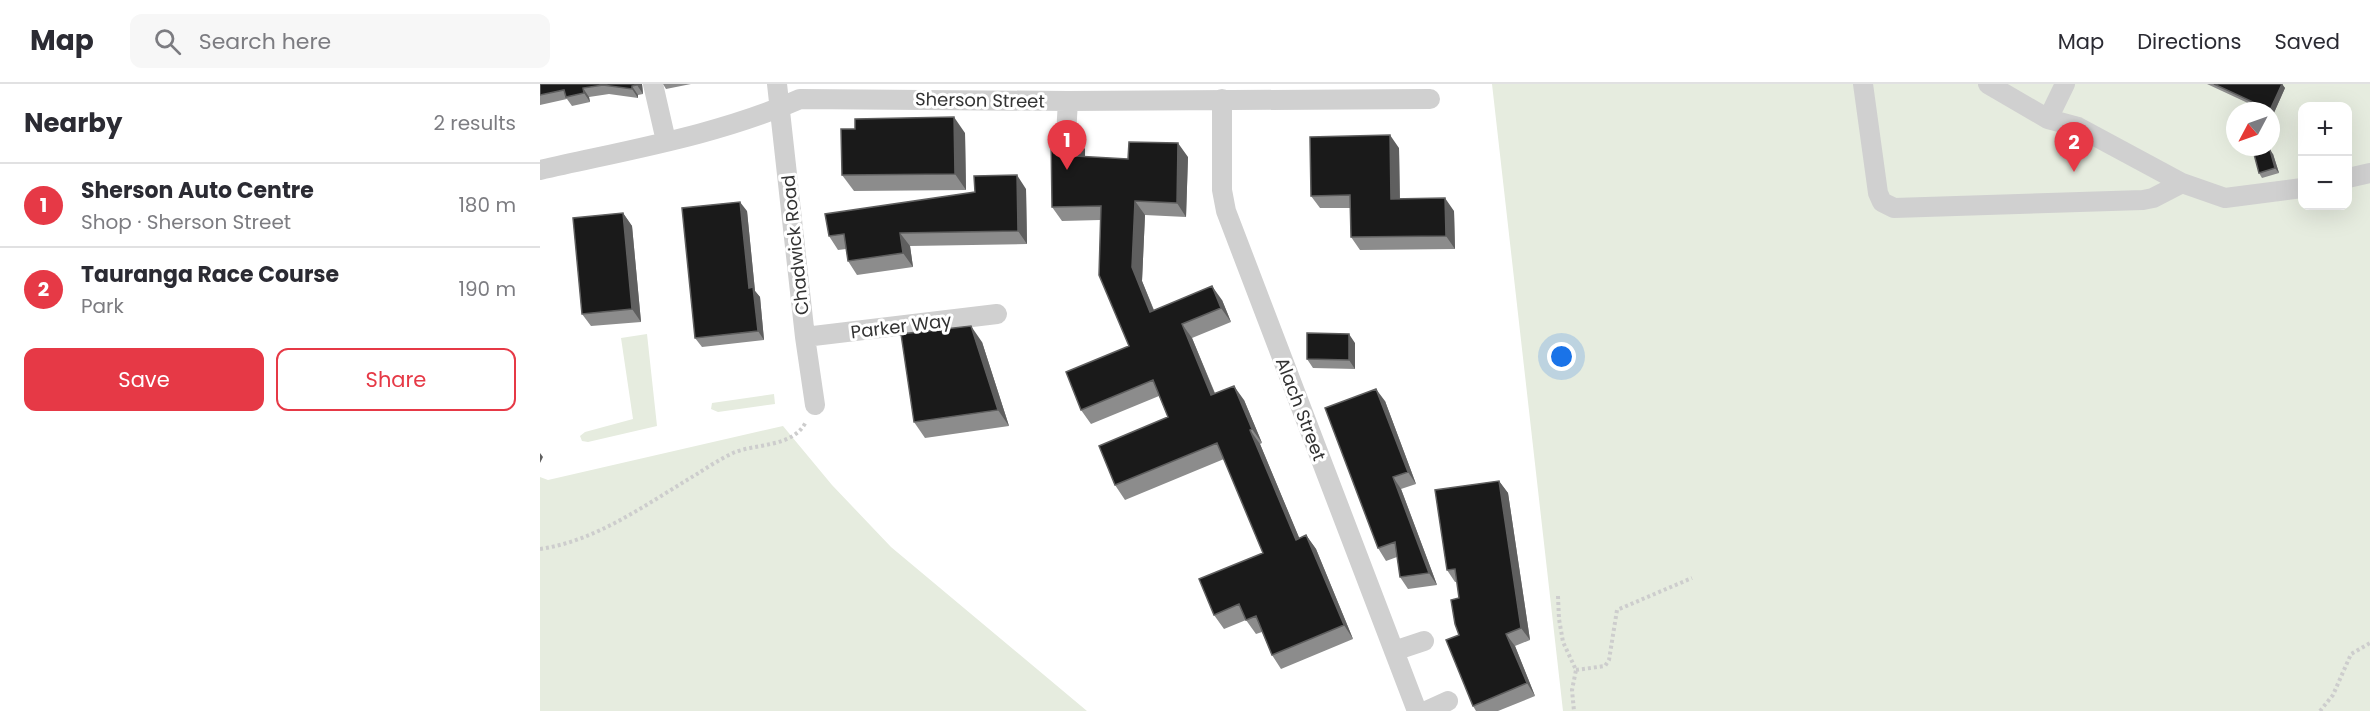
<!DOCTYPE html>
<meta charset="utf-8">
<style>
:root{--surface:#fff;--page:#f7f7f7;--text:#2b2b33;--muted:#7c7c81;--line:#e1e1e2;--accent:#e63946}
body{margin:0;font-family:Poppins,sans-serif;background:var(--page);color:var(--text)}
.controls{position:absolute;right:18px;top:18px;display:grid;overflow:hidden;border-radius:12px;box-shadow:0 6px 24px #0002}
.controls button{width:54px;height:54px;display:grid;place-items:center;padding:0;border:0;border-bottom:2px solid var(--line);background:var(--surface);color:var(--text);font:30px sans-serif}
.compass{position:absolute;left:1686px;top:18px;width:54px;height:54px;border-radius:50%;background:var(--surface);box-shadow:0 6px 24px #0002;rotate:229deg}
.you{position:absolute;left:1022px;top:273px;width:21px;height:21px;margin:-15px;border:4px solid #fff;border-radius:50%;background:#1a73e8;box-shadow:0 0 0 9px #1a73e833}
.badge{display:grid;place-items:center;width:39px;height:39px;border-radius:50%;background:var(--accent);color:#fff;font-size:20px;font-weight:700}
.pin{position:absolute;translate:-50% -50px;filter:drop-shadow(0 2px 3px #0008)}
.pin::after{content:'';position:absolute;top:32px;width:21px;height:18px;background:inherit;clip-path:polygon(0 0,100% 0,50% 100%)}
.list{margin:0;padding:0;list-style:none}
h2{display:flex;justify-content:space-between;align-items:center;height:78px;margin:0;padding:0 24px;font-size:26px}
h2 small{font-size:20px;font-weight:400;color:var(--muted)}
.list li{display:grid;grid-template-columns:39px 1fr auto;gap:18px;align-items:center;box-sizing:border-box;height:84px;padding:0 24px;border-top:2px solid var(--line)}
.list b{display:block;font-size:22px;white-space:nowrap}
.list p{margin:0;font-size:20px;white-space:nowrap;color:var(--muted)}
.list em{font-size:20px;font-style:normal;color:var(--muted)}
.actions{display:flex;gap:12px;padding:18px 24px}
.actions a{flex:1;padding:14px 0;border:2px solid var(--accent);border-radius:12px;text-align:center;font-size:21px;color:var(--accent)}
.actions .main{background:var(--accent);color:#fff}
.icon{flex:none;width:33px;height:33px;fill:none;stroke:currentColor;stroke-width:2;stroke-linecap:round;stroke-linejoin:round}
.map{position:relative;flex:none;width:1830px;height:627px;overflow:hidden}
header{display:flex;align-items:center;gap:36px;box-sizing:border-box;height:84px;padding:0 30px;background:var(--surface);border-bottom:2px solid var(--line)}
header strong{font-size:28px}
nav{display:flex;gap:33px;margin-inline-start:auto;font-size:21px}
.search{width:420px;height:54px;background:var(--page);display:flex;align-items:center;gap:15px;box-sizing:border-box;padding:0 21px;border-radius:12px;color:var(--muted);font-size:22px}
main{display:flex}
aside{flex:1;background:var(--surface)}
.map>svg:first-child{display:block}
.green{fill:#e6ecdf;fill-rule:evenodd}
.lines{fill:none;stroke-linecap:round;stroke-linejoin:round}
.path{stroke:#cdcdcd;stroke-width:4;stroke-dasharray:3 3;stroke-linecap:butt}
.minor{stroke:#d0d0d0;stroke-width:20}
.wall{fill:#8c8c8c}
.shaded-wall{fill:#5f5f5f}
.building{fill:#1a1a1a;stroke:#5f5f5f;stroke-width:1.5}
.labels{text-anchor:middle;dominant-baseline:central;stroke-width:6;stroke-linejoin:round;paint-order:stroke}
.street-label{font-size:18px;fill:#333;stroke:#fff}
</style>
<header>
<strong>Map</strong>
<div class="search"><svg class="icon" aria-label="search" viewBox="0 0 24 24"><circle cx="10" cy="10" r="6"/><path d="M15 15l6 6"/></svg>Search here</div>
<nav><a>Map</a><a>Directions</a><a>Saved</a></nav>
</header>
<main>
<aside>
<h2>Nearby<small>2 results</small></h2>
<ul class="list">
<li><span class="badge">1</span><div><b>Sherson Auto Centre</b><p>Shop · Sherson Street</p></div><em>180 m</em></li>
<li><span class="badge">2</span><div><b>Tauranga Race Course</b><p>Park</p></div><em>190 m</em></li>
</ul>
<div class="actions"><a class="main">Save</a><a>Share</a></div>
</aside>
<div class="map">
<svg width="1830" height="627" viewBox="0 0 1830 627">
<rect width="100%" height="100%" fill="#fff"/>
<path class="green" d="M 952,0 L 1830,0 L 1830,627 L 1023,627 ZM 1762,22 L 1808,22 L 1808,122 L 1762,122 ZM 1695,27 L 1731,27 L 1731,63 L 1695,63 Z
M 107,250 L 117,342 L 48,358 L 42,357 L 40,352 L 45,348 L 93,335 L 81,254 Z
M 234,310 L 235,320 L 178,328 L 171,325 L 172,319 Z
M 243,342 L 292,401 L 351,463 L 547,627 L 0,627 L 0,393 L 8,396 Z"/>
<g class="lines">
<path class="path" d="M 0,465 C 57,457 108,419 157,390 C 168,383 180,375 193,369 C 216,359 252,364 266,338
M 1018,512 L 1019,535 L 1023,558 L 1036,586 L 1032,606 L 1034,627
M 1036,586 L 1065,582 L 1069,576 L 1077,526 L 1152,494
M 1780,627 L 1793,611 L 1811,570 L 1830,559"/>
<path class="minor" d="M 113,0 L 126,57
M 237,0 L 265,253 L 275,321
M 1323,0 L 1338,109 L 1342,118 L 1354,124 L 1603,116 L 1613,114 L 1642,99
M 1448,0 L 1508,35 L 1538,43 L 1642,99 L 1685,114 L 1762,104
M 682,15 L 682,106 L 686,127 L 877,627
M 1508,35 L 1525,0
M 526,51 L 528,17
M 0,86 C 87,66 179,51 260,15 L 528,17 L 890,15
M 1808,94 L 1830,89
M 265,253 L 457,230
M 854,567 L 884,557
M 886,627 L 908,617"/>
</g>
<path class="wall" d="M 0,0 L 102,0 L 103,10 L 98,11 L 98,14 L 69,10 L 49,13 L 50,18 L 32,22 L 27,15 L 0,21 Z
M 123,0 L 151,0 L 126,5 Z
M 1667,0 L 1742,0 L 1745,4 L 1733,31 L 1731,30 L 1731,27 L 1725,27 Z
M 425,49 L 426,106 L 314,107 L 302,91 Z
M 859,64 L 860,115 L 914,127 L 915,165 L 820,166 L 811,153 L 811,124 L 780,124 L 771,112 Z
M 545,65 L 545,73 L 588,75 L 648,73 L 646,133 L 605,131 L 602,197 L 614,226 L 682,216 L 691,238 L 652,254 L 675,309 L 704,316 L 722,359 L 720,360 L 759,454 L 766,451 L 776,465 L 813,555 L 741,585 L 732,571 L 722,548 L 716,550 L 706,536 L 684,545 L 674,531 L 723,469 L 684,375 L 585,416 L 575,401 L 628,333 L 619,312 L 551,340 L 541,326 L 589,262 L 560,136 L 522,137 L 512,123 Z
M 1733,70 L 1739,89 L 1722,94 L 1719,89 Z
M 486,105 L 487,160 L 370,162 L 373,183 L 317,191 L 308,177 L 306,165 L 298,166 L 289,152 Z
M 207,127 L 215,207 L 220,213 L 224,256 L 162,263 L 155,254 Z
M 83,129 L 92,142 L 101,238 L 51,242 L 42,230 Z
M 442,258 L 469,342 L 385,354 L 374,338 Z
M 815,259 L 815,285 L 773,284 L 767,275 Z
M 845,317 L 876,400 L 861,405 L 897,501 L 868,505 L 860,493 L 857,473 L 846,477 L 838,464 Z
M 959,397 L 968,409 L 990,556 L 975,562 L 995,612 L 958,627 L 936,627 L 933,622 L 919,551 L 919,514 L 917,498 L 915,498 L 907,486 Z"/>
<path class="shaded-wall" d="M 97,0 L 102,0 L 103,10 L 97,1 Z
M 1742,0 L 1745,4 L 1733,31 L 1731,27 L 1730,26 Z
M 92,2 L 98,11 L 98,14 L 92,5 Z
M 43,4 L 49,13 L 50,18 L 44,9 Z
M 414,33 L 425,49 L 426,106 L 415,90 Z
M 535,51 L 545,65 L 545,86 L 535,72 Z
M 850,51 L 859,64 L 860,128 L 851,115 Z
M 1809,51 L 1812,56 L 1810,68 L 1808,64 Z
M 638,59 L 648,73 L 646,133 L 637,119 Z
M 1730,66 L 1733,70 L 1739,89 L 1735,84 Z
M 477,91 L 486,105 L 487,160 L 478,147 Z
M 905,114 L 914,127 L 915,165 L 906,152 Z
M 595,117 L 605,131 L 602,197 L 620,242 L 610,228 L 592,183 Z
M 200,118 L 207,127 L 215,207 L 220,213 L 224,256 L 218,247 L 209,204 Z
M 83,129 L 92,142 L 101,238 L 92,225 Z
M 360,149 L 370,162 L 373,183 L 363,169 Z
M 672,202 L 682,216 L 691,238 L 681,224 Z
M 642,240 L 652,254 L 681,325 L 671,311 Z
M 431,242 L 442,258 L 469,342 L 458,326 Z
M 809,250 L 815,259 L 815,285 L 809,276 Z
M 694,302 L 704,316 L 722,359 L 712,345 Z
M 836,305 L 845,317 L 876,400 L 868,388 Z
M 710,346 L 720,360 L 766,470 L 756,456 Z
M 0,369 L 3,373 L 0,379 Z
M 853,393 L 861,405 L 897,501 L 889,489 Z
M 959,397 L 968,409 L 990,556 L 981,544 Z
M 766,451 L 776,465 L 813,555 L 804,541 Z
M 966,550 L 975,562 L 995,612 L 987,599 Z"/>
<path class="building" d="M 0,0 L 97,0 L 97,1 L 92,2 L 92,5 L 63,1 L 43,4 L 44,9 L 26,13 L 24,6 L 0,11 Z
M 1674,0 L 1742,0 L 1730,26 Z
M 414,33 L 415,90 L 302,91 L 301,45 L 315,45 L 315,35 Z
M 1808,49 L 1809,51 L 1808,63 Z
M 511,51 L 535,51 L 535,72 L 588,75 L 589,58 L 638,59 L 637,119 L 595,117 L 592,183 L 610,228 L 672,202 L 681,224 L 642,240 L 671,311 L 694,302 L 712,345 L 710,346 L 756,456 L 766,451 L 804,541 L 732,571 L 716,532 L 706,536 L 699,520 L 674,531 L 659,495 L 723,469 L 677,359 L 575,401 L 559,362 L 628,333 L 613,296 L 541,326 L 526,288 L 589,262 L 559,191 L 561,122 L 512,123 Z
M 850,51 L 851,115 L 905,114 L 906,152 L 811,153 L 810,111 L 771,112 L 770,53 Z
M 1730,66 L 1735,84 L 1719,89 L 1714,70 Z
M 477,91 L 478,147 L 360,149 L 363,169 L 308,177 L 304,150 L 289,152 L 285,130 L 435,108 L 434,92 Z
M 200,118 L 209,204 L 213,203 L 218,247 L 155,254 L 142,124 Z
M 83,129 L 92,225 L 42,230 L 33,134 Z
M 431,242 L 458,326 L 374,338 L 361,250 Z
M 767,249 L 809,250 L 809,276 L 767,275 Z
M 836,305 L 868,388 L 853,393 L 889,489 L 860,493 L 855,458 L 838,464 L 785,324 Z
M 959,397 L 981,544 L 966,550 L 987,599 L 933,622 L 906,556 L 919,551 L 915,540 L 911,516 L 919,514 L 915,485 L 907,486 L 895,406 Z"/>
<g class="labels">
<g class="street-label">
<text transform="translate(440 16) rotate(1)">Sherson Street</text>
<text transform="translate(255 161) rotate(-96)">Chadwick Road</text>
<text transform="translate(361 242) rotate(-7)">Parker Way</text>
<text transform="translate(761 325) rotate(69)">Alach Street</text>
</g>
</g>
</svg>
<div class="controls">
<button>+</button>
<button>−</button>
</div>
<svg class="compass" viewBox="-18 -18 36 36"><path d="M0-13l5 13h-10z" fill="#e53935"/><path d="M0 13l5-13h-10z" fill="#7c7c81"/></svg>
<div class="you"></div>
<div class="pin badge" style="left:527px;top:86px">1</div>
<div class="pin badge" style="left:1534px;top:88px">2</div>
</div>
</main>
